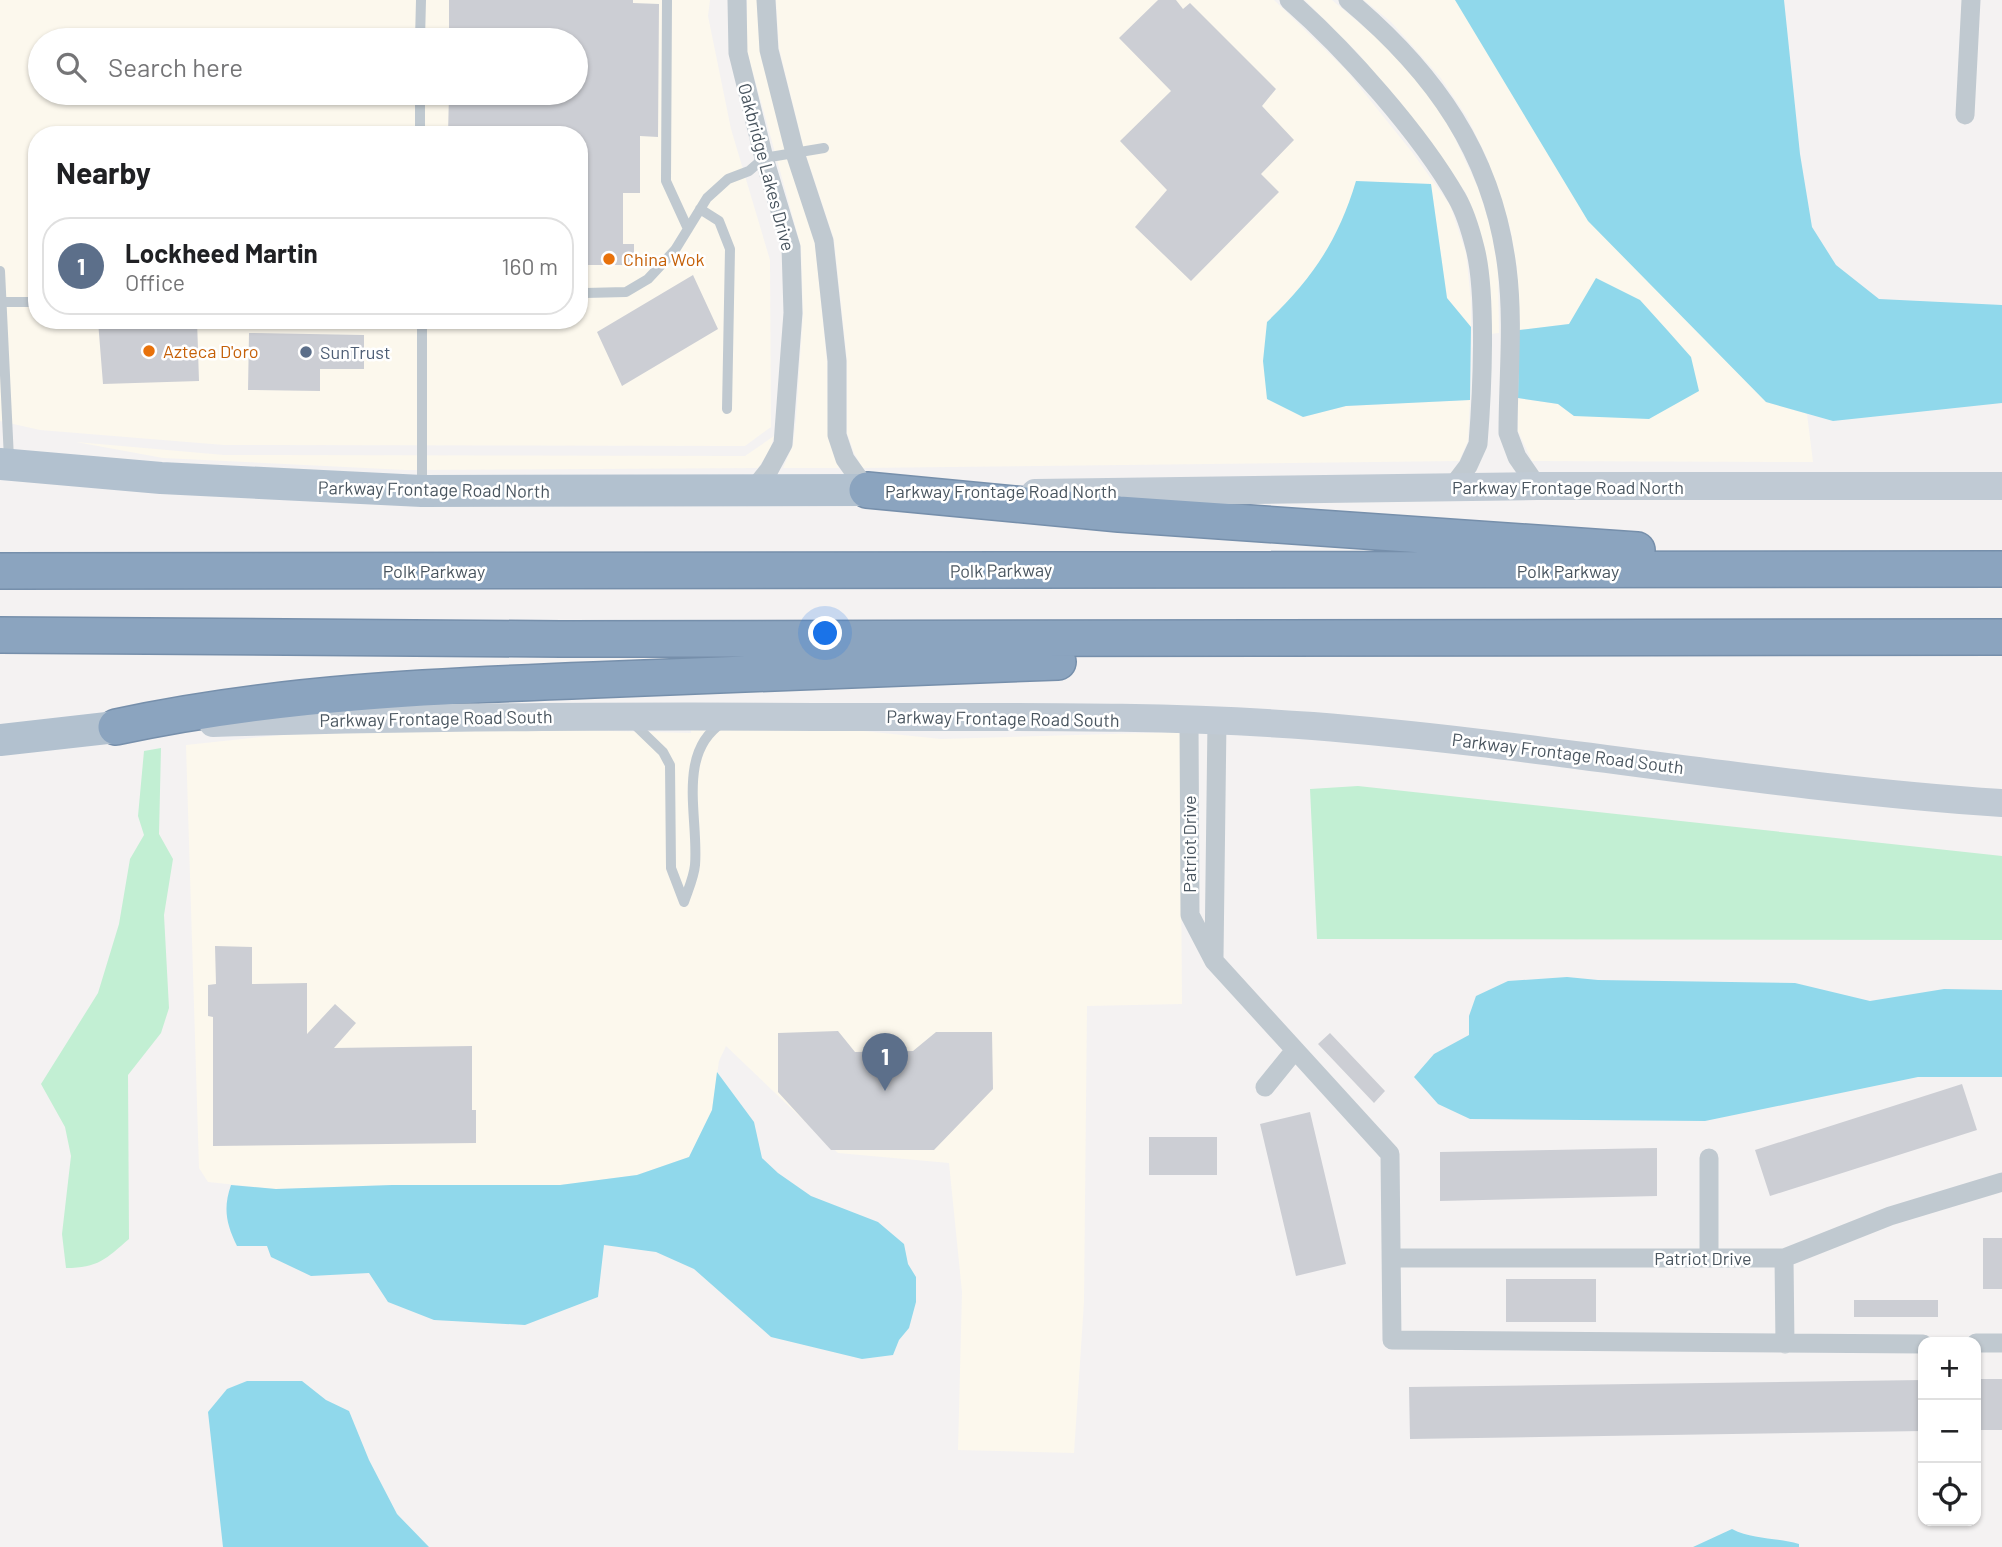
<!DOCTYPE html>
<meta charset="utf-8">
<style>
:root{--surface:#fff;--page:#f6f6f6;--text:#202124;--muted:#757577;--line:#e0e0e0;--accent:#1d73e2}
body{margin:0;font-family:Barlow,sans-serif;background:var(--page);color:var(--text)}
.controls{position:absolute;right:21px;bottom:21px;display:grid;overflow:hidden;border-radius:14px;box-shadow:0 2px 5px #0004}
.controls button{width:63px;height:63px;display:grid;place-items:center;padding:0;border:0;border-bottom:2px solid var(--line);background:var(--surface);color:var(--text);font:35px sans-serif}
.you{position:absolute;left:826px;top:634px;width:24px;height:24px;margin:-18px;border:5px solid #fff;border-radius:50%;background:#1a73e8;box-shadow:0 0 0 10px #1a73e833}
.badge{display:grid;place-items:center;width:46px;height:46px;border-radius:50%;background:var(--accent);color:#fff;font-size:23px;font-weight:700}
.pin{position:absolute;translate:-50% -58px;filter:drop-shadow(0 2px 4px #0008)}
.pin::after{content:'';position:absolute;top:37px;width:24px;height:21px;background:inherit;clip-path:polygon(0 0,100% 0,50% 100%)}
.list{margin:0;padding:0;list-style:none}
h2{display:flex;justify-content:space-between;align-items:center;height:91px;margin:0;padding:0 28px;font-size:30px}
h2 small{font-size:23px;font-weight:400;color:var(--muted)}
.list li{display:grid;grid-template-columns:46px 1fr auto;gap:21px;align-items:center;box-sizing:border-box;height:98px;margin:0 14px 14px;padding:0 14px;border:2px solid var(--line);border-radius:28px}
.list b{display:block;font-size:26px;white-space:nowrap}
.list p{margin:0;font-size:23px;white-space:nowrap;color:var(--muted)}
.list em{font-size:23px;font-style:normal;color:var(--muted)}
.icon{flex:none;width:38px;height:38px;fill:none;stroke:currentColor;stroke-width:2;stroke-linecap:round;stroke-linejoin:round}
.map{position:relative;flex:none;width:2002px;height:1547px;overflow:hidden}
.search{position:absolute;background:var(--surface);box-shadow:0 2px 5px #0004;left:28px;top:28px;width:560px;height:77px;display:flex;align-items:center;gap:18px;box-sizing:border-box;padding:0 24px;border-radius:38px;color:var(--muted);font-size:26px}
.panel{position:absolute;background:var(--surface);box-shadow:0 2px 5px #0004;left:28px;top:126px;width:560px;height:203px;border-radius:28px}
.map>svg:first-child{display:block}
.commercial{fill:#fcf8ed;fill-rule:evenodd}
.green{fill:#c2efd3}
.water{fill:#90d8eb}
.building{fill:#ccced4}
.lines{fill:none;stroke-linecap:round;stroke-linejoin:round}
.highway-casing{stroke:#768fab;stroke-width:38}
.lane{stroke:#c0c9d0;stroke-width:10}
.street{stroke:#c0c9d0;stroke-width:19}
.secondary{stroke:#c0cad4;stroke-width:28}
.primary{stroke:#b2c1cf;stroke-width:32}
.highway{stroke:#8ba4bf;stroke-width:35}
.food-dot{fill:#e8710a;stroke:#fff;stroke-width:2.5}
.service-dot{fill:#5c6f8a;stroke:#fff;stroke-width:2.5}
.labels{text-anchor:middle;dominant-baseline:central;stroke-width:5;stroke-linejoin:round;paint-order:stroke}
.street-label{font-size:18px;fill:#49555f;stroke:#fff}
.food-label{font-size:18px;fill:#c56008;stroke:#fff;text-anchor:start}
.service-label{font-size:18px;fill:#4e5e75;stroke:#fff;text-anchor:start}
</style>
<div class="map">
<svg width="2002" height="1547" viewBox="0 0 2002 1547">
<rect width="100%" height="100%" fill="#f4f2f2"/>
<path class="commercial" d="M 0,0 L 710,0 L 708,16 L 731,129 L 770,260 L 771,427 L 745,446 L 224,445 L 40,430 L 0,421 ZM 40,40 L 576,40 L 576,93 L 40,93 ZM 37,135 L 579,135 L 579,320 L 37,320 Z
M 747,0 L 757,0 L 760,54 L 815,243 L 827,362 L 828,435 L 839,468 L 783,468 L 793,445 L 796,418 L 803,314 L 801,247 L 747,51 Z
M 776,0 L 1274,0 L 1345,69 L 1412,152 L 1450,205 L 1466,253 L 1471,301 L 1471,327 L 1447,298 L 1431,184 L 1356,181 L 1345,219 L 1329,250 L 1294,296 L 1267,322 L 1303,417 L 1346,406 L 1470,400 L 1468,441 L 1459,461 L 863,468 L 854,453 L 847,433 L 847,360 L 834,239 L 804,149 L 779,48 Z
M 1305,0 L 1332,0 L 1379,40 L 1425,90 L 1450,128 L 1479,190 L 1492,233 L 1498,271 L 1499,333 L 1490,334 L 1485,249 L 1466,193 L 1427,137 L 1359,54 Z
M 1364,0 L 1455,0 L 1485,47 L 1695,327 L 1766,402 L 1807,414 L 1813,462 L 1532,461 L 1518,431 L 1518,398 L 1558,404 L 1574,416 L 1569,324 L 1519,330 L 1517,268 L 1510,227 L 1487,158 L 1467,117 L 1440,77 L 1391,22 Z
M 774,436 L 770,450 L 758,468 L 406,470 L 163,458 L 76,442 L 224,455 L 745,456 Z
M 691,727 L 825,727 L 941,739 L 1180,732 L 1182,1004 L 1087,1006 L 1084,1302 L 1074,1453 L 958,1450 L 962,1292 L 949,1163 L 838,1153 L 726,1046 L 719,1061 L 712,1110 L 689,1157 L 637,1175 L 560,1185 L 392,1185 L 276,1189 L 208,1182 L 199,1168 L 186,745 L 317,731 L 490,728 L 691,733 Z"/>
<path class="green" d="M 161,748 L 159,834 L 173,859 L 164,915 L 169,1008 L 161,1033 L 128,1075 L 129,1239 C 106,1259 98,1268 66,1268 L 62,1234 L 71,1156 L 65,1127 L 41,1084 L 98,993 L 119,924 L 130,859 L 144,835 L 138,816 L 144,751 Z
M 1358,786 L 2002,856 L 2002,940 L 1317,939 L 1310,789 Z"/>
<path class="water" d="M 1455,0 L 1784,0 L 1800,154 L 1812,227 L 1836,265 L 1879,299 L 2002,305 L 2002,403 L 1833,421 L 1766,402 L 1588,221 Z
M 1356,181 L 1431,184 L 1447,298 L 1471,327 L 1470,400 L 1346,406 L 1303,417 L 1267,399 L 1263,361 L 1267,322 C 1312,279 1338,241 1356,181 Z
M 1596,278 L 1640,300 L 1668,331 L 1691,357 L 1699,391 L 1649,419 L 1574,416 L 1558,404 L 1518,398 L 1519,330 L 1569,324 Z
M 1567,977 L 1598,980 L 1795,983 L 1870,1001 L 1944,989 L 2002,990 L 2002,1077 L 1918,1077 L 1705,1121 L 1470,1119 L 1438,1104 L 1414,1077 L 1434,1054 L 1469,1035 L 1469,1016 L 1476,996 L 1508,981 Z
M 717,1072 L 754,1122 L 762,1158 L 778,1173 L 811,1196 L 878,1222 L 904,1244 L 908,1264 L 916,1277 L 916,1302 L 909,1328 L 899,1340 L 893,1355 L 862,1359 L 771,1337 L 694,1269 L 656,1252 L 604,1245 L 598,1297 L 525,1325 L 434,1320 L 388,1302 L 369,1273 L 311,1276 L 271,1257 L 267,1246 L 237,1246 C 226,1224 223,1208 231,1185 L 276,1189 L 392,1185 L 560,1185 L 637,1175 L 689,1157 L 712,1110 Z
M 247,1381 L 302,1381 L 326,1400 L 349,1411 L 369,1460 L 397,1514 L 429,1547 L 223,1547 L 208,1412 L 227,1389 Z
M 1732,1529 C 1753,1540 1776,1537 1799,1544 L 1799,1547 L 1693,1547 Z"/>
<path class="building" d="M 449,0 L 633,0 L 633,3 L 659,4 L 658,137 L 640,136 L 640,193 L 623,193 L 623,244 L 634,244 L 634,265 L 579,265 L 579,135 L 448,135 L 449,93 L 576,93 L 576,40 L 449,40 Z
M 1158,0 L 1176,0 L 1183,9 L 1190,3 L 1276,89 L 1262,106 L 1294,140 L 1261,174 L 1279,192 L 1191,281 L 1135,227 L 1167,190 L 1120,141 L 1171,91 L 1119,38 Z
M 693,275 L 718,329 L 622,386 L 597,332 Z
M 197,320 L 199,381 L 103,384 L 98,321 Z
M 249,333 L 364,335 L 364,369 L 320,369 L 320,391 L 248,390 Z
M 215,946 L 252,947 L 252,984 L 307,983 L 307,1034 L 335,1004 L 356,1023 L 334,1048 L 472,1046 L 472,1110 L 476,1110 L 476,1143 L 213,1146 L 213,1017 L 208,1016 L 208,985 L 216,984 Z
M 838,1031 L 855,1052 L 913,1051 L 936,1032 L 992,1032 L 993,1089 L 934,1150 L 831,1150 L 778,1092 L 778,1033 Z
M 1330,1033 L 1385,1091 L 1374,1103 L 1318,1044 Z
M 1962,1084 L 1977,1130 L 1770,1196 L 1755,1150 Z
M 1310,1112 L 1346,1264 L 1296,1276 L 1260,1124 Z
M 1149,1137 L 1217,1137 L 1217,1175 L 1149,1175 Z
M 1657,1148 L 1657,1196 L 1440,1201 L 1440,1152 Z
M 1983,1238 L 2002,1238 L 2002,1289 L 1983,1289 Z
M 1506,1279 L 1596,1279 L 1596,1322 L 1506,1322 Z
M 1854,1300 L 1938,1300 L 1938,1317 L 1854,1317 Z
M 1976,1379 L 2002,1379 L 2002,1430 L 1976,1430 Z
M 1923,1380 L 1923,1431 L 1410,1439 L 1409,1387 Z"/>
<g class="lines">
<defs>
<path id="highway" d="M 867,490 L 1119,514 L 1637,550
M 0,571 L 2002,569
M 0,635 L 561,639 L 2002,637
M 116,727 C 273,693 434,686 594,680 C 748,674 903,667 1058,662"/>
</defs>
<use href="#highway" class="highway-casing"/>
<path class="lane" d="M 667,0 L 666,181 L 688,229
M 420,40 L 421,0
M 420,93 L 420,135
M 700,209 L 719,221 L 730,249 L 727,409
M 0,271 L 9,459
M 585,293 L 626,292 L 648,279 L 675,250 L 707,198 L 728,179 L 749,171 L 764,158 L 824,148
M 3,302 L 37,302
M 422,488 L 422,320
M 634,724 L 663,752 L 670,765 L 671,868 L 684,902
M 684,902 C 688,890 694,877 695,865 C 699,819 676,753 722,723"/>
<path class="street" d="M 737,0 L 738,53 L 764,158 L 791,247 L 793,313 L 783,444 L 769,470 L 752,491
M 766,0 L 769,50 L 795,153 L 824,241 L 837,361 L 837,435 L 845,459 L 867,490
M 1289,0 C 1346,50 1420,133 1457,198 C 1465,212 1471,232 1475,248 C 1487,294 1482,395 1478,444 L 1468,466 L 1452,487
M 1348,0 C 1434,72 1493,154 1507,268 C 1514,322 1508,378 1508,433 L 1517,457 L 1537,486
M 1965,115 L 1971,0
M 1189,721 L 1190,915 L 1214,961 L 1390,1154 L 1392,1340 L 1923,1344
M 1214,957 L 1217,721
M 1265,1087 L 1295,1050
M 1709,1158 L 1709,1258
M 1392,1258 L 1784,1258 L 1890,1216 L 2002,1182
M 1784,1258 L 1785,1344
M 1976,1343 L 2002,1343"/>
<path class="secondary" d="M 1035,493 L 1537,486 L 2002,486
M 213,723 C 433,716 652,716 871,717 C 1018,717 1166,715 1313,726 C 1543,744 1771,788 2002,803"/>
<path class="primary" d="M 0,464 L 161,478 L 422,491 L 867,490
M 0,740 L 116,727"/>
<use href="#highway" class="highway"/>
</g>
<g class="food-dot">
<circle cx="609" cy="259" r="7"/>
<circle cx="149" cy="351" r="7"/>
</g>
<circle class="service-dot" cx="306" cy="352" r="7"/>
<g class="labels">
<g class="street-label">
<text transform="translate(767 167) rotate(75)">Oakbridge Lakes Drive</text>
<text x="1568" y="487">Parkway Frontage Road North</text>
<text transform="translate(434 489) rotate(1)">Parkway Frontage Road North</text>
<text x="1001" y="491">Parkway Frontage Road North</text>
<text transform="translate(1001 570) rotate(-1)">Polk Parkway</text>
<text x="434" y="571">Polk Parkway</text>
<text x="1568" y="571">Polk Parkway</text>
<text transform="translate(436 718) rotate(-1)">Parkway Frontage Road South</text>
<text transform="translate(1003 718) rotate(1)">Parkway Frontage Road South</text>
<text transform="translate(1568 753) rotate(7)">Parkway Frontage Road South</text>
<text transform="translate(1189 844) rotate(-90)">Patriot Drive</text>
<text x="1703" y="1258">Patriot Drive</text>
</g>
<g class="food-label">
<text x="623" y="259">China Wok</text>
<text x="163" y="351">Azteca D'oro</text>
</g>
<g class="service-label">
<text x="320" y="352">SunTrust</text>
</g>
</g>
</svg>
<div class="controls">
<button>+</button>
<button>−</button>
<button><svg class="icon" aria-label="locate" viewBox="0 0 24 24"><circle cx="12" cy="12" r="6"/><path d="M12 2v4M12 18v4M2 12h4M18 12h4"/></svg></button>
</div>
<div class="you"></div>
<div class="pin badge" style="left:885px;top:1091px;background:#5c6f8a">1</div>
<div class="search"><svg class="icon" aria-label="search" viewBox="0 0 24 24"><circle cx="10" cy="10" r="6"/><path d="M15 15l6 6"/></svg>Search here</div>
<section class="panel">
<h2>Nearby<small></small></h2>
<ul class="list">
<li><span class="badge" style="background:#5c6f8a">1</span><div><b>Lockheed Martin</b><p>Office</p></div><em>160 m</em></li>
</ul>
</section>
</div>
